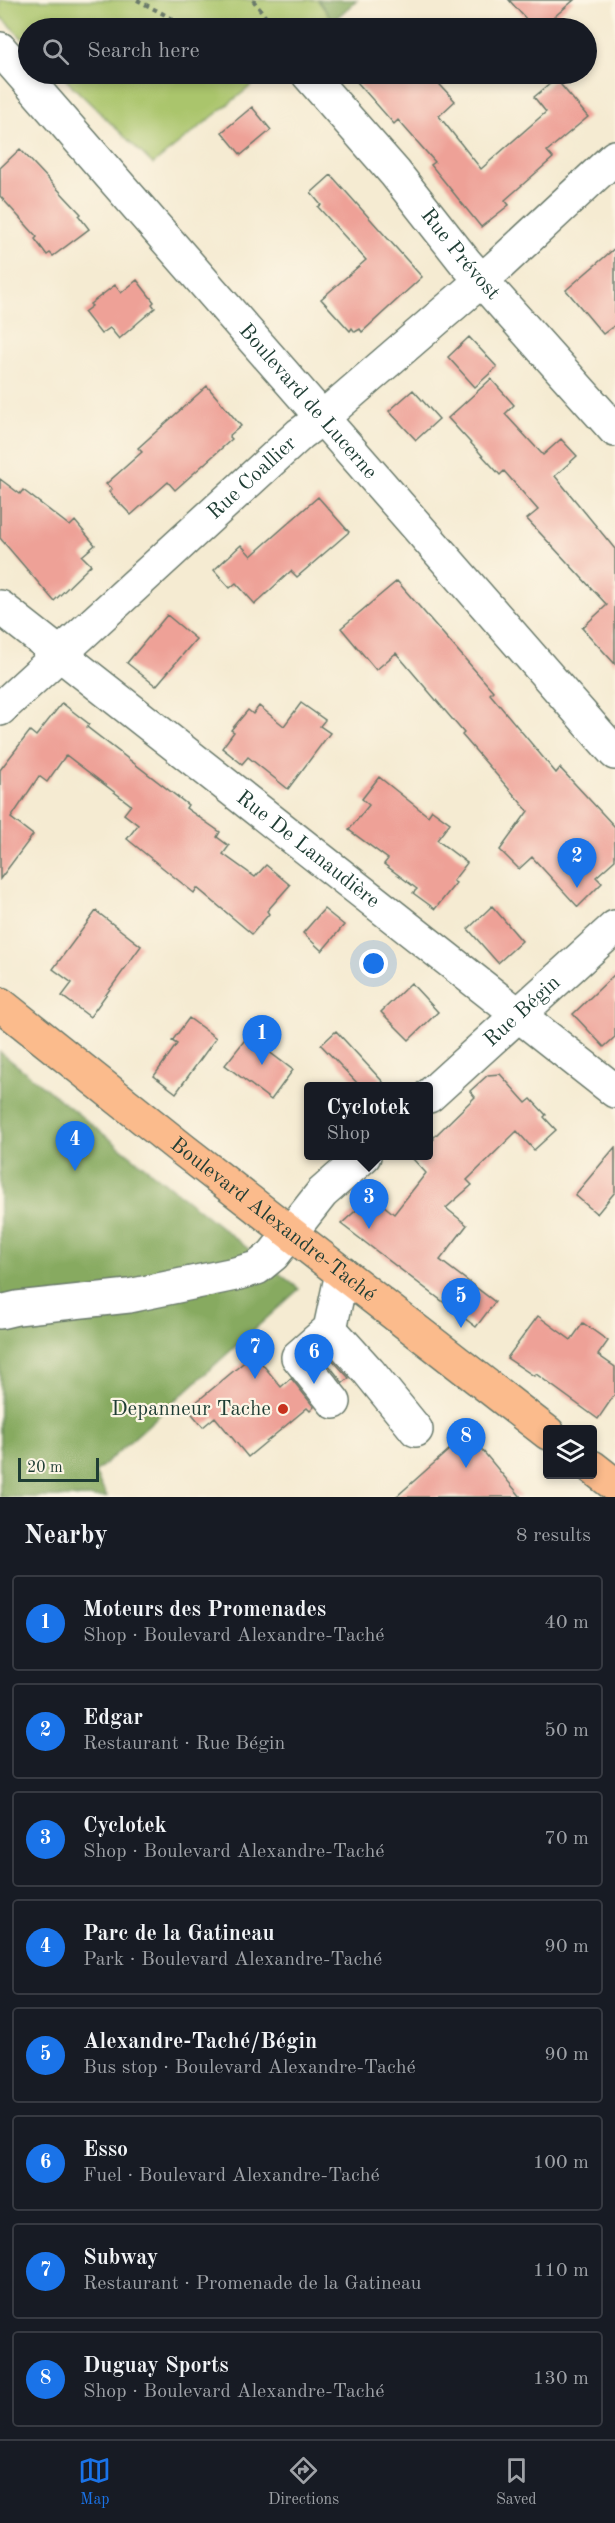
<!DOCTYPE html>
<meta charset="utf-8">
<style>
:root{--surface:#171b24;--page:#242831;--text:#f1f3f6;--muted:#9ea1a6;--line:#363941;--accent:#1a73e8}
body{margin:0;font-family:"Old Standard TT",serif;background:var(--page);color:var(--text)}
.controls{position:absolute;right:18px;bottom:18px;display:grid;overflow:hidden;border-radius:6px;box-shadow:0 3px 9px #0003}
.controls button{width:54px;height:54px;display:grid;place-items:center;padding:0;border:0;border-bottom:2px solid var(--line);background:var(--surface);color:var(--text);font:30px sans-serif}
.scale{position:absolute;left:18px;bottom:15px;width:81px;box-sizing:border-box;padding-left:6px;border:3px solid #1f3d34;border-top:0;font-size:16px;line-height:21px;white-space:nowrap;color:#1f3d34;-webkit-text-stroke:4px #fcf5e5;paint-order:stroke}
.you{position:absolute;left:374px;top:964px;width:21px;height:21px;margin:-15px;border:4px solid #fff;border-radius:50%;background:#1a73e8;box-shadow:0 0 0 9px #1a73e833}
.badge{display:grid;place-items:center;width:39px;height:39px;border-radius:50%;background:var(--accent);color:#fff;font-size:20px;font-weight:700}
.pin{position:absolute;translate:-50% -50px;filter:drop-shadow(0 2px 3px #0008)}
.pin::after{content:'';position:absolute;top:32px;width:21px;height:18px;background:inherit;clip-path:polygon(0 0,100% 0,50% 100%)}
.popup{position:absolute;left:304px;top:1082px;width:129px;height:78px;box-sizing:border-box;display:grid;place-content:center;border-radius:6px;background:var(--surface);filter:drop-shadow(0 2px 4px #0005);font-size:20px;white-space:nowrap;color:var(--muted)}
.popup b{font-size:22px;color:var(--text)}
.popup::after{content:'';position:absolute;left:50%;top:100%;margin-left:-12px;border:12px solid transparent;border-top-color:var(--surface)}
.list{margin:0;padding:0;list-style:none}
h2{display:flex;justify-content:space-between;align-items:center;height:78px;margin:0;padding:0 24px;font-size:26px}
h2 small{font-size:20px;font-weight:400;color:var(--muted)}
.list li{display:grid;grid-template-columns:39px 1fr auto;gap:18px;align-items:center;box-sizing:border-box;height:96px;margin:0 12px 12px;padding:0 12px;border:2px solid var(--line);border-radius:6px}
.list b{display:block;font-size:22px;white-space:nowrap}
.list p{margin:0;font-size:20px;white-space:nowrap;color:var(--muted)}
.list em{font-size:20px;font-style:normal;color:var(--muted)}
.icon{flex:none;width:33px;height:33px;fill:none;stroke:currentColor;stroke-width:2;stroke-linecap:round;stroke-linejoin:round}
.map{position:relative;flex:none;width:615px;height:1497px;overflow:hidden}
.search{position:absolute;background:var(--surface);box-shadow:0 3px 9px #0003;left:18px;right:18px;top:18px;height:66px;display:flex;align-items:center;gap:15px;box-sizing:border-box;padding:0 21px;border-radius:33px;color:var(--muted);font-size:22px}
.sheet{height:942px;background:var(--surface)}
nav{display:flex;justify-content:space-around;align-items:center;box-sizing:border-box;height:84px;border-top:2px solid var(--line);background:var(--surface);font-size:16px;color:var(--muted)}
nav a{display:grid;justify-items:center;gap:3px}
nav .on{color:var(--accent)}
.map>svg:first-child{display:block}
.green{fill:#aac56c;stroke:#648150;stroke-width:1.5}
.forest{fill:#87aa60;stroke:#53744a;stroke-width:1.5}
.building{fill:#eea197}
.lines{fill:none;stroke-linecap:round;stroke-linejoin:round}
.minor-casing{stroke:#6a7a6b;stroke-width:36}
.major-casing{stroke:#6a7a6b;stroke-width:36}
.path{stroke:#6a7a6b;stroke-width:4;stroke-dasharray:4.5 4.5;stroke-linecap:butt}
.minor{stroke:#fff;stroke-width:33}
.major{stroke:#fbbb8c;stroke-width:33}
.poi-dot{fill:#c8321e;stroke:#fcf5e5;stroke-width:2}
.labels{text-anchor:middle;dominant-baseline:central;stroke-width:4.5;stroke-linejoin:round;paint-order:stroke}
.street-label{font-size:21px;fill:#1f3d34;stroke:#fcf5e5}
.poi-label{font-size:21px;fill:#1f3d34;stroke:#fcf5e5;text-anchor:end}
</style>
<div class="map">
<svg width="615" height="1497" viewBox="0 0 615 1497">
<rect width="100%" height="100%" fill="#fcf5e5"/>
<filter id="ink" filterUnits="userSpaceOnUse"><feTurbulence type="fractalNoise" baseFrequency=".0167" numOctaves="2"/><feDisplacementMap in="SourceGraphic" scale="12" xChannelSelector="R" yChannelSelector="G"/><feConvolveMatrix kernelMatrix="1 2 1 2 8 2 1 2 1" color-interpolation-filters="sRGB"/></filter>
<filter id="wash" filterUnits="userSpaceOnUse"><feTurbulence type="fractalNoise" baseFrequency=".008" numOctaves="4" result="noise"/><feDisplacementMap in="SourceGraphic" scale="24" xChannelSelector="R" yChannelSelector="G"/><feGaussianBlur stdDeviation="1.35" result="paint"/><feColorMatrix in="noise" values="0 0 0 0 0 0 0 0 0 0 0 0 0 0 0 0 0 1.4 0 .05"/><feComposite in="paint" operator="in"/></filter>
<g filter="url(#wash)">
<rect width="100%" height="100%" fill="#f5ebd2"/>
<path class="green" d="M 0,0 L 318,0 L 333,21 L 323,28 L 28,28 L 28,44 L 0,16 Z
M 60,74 L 266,74 L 153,164 Z"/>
<path class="forest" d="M 318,0 L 357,0 L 333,21 Z
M 0,1052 L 299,1289 L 95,1473 L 107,1497 L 0,1497 Z"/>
<g id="blocks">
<path class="building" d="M 509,0 L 574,0 L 541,28 L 534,28 Z
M 350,74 L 430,74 L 455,101 L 439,116 L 481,169 L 546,112 L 534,97 L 556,79 L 588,117 L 547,151 L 553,158 L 505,200 L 509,205 L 481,227 L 431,165 L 435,162 L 398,120 L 394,124 Z
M 252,107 L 271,130 L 241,155 L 222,132 Z
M 20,149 L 81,214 L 79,216 L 89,229 L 53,256 L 50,253 L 47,255 L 35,239 L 37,237 L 0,196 L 0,168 Z
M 331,175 L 422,277 L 362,332 L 360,329 L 355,332 L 352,328 L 350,331 L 321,299 L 366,260 L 318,207 L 321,205 L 311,193 Z
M 615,248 L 615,325 L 603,334 L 566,290 Z
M 137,280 L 154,302 L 152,304 L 155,308 L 119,339 L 110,328 L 101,334 L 84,312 L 92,306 L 90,304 L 115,285 L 121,293 Z
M 469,337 L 497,367 L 475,387 L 448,357 Z
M 491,379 L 514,405 L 505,414 L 543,455 L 561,439 L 577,456 L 555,476 L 615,549 L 615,664 L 582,628 L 607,605 L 527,519 L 538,510 L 504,471 L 500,475 L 448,418 Z
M 207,386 L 241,426 L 229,436 L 232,439 L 175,490 L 168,482 L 131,515 L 109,492 L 112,489 L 106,484 L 142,452 L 138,448 Z
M 413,390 L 439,419 L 416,440 L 389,411 Z
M 0,479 L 20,494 L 23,490 L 70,526 L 75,521 L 95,545 L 82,556 L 91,565 L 54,601 L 0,538 Z
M 318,497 L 349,532 L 297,577 L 291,571 L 255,604 L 236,583 L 230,588 L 214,570 L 241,545 L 251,556 Z
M 397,581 L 493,691 L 490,694 L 556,773 L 560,768 L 615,827 L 615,860 L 596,877 L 602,883 L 578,907 L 532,857 L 519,869 L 500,850 L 528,811 L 462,735 L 464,733 L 396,653 L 376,670 L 341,628 Z
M 167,615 L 196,639 L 156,686 L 127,663 Z
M 62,703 L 89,724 L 87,727 L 188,805 L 186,808 L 220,832 L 217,837 L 229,846 L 223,854 L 255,877 L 266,865 L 290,885 L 267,911 L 269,914 L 252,934 L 197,888 L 194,893 L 127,839 L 138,825 L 124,814 L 131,805 L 66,755 L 47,782 L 39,776 L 11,818 L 33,835 L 0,879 L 0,770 L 30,731 L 36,736 Z
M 301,703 L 325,720 L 320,726 L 330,733 L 288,789 L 248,757 L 242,764 L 222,748 L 234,732 L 231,730 L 248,710 L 253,714 L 259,706 L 284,726 Z
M 379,777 L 428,816 L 432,810 L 450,823 L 437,840 L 467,863 L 453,881 L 456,883 L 435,909 L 413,893 L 417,889 L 384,864 L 388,859 L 349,830 L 369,805 L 362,799 Z
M 492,906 L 522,941 L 498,963 L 468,929 Z
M 324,909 L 344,925 L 322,951 L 303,933 Z
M 96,911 L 141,946 L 90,1017 L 62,996 L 72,983 L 53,969 Z
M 615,974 L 615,1037 L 604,1047 L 573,1014 Z
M 411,983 L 438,1012 L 409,1040 L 381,1012 Z
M 189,1018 L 216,1038 L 176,1093 L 154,1076 L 177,1044 L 172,1041 Z
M 336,1031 L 383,1082 L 378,1086 L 360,1086 L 321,1045 Z
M 248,1036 L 293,1070 L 271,1100 L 225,1065 Z
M 500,1074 L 526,1103 L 531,1099 L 546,1115 L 544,1117 L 556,1130 L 534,1150 L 517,1131 L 467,1180 L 472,1185 L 446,1208 L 467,1225 L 440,1260 L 495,1302 L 476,1327 L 341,1224 L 372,1196 L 394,1214 L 426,1173 L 413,1159 L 416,1155 L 429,1155 L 429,1144 L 434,1139 L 433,1138 L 475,1097 L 470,1091 L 488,1075 Z
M 615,1147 L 615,1192 L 597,1214 L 575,1195 Z
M 538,1316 L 571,1340 L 583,1323 L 608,1341 L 598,1355 L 615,1367 L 615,1394 L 598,1419 L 536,1374 L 534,1376 L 507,1358 Z
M 254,1354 L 281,1387 L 291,1378 L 314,1407 L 310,1411 L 307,1408 L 248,1457 L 215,1417 L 203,1427 L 188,1409 Z
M 328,1355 L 349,1378 L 343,1383 L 324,1359 Z
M 468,1433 L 521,1497 L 396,1497 Z"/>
</g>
</g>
<g filter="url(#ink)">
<use href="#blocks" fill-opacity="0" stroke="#6a7a6b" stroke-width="1.5"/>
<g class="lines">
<defs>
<g id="minor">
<path id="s1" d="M 0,49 L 615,753"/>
<path id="s2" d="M 308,74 L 395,173 L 465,262 L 615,430"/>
<path id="s3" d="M 0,607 L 615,1091"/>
<path id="s4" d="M 0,709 L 300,434 L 322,418 L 498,266 L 615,157"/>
<path id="s5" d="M 429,1096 L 615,927"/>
<path d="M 0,1312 L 17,1308 L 129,1296 L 235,1274 L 257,1268 L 273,1255 L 322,1193 L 364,1156"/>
<path d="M 330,1329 L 369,1372 L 416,1430"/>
<path d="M 334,1402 L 298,1357 L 330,1329 L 342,1273"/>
</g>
<g id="major">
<path id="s6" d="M 0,1004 L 182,1149 L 548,1433"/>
<path d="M 592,1467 L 615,1485"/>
</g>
</defs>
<use href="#minor" class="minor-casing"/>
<use href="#major" class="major-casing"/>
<path class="path" d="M 137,0 L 190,28
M 253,0 L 274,28"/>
<use href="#minor" class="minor"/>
<use href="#major" class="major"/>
</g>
</g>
<circle class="poi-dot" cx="283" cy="1409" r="6"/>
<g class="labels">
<g class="street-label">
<text stroke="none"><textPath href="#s2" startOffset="236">Rue Prévost</textPath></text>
<text stroke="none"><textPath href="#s1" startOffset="468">Boulevard de Lucerne</textPath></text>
<text stroke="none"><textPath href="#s4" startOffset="342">Rue Coallier</textPath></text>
<text stroke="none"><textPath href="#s3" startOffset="392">Rue De Lanaudière</textPath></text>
<text stroke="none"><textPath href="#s5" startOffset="126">Rue Bégin</textPath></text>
<text stroke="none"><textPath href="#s6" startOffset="348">Boulevard Alexandre-Taché</textPath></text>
</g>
<g class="poi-label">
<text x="271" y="1409">Depanneur Tache</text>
</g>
</g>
</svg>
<div class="controls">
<button><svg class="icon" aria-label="layers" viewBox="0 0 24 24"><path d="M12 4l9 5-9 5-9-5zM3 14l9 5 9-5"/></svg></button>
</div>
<div class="scale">20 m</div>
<div class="you"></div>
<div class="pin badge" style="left:262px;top:1065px">1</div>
<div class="pin badge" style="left:577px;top:888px">2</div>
<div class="pin badge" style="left:369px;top:1229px">3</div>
<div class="popup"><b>Cyclotek</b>Shop</div>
<div class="pin badge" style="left:75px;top:1171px">4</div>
<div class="pin badge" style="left:461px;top:1328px">5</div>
<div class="pin badge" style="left:314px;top:1384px">6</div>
<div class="pin badge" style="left:255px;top:1379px">7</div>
<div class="pin badge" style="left:466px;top:1468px">8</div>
<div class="search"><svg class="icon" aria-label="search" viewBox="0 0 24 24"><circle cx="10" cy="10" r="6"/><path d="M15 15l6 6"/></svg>Search here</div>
</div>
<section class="sheet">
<h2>Nearby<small>8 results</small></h2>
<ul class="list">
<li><span class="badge">1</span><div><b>Moteurs des Promenades</b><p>Shop · Boulevard Alexandre-Taché</p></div><em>40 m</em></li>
<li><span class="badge">2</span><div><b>Edgar</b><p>Restaurant · Rue Bégin</p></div><em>50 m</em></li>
<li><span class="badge">3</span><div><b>Cyclotek</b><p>Shop · Boulevard Alexandre-Taché</p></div><em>70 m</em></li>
<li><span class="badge">4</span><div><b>Parc de la Gatineau</b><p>Park · Boulevard Alexandre-Taché</p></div><em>90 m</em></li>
<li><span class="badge">5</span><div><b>Alexandre-Taché/Bégin</b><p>Bus stop · Boulevard Alexandre-Taché</p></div><em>90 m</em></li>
<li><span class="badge">6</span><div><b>Esso</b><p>Fuel · Boulevard Alexandre-Taché</p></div><em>100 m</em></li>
<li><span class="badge">7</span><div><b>Subway</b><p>Restaurant · Promenade de la Gatineau</p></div><em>110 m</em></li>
<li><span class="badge">8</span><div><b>Duguay Sports</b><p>Shop · Boulevard Alexandre-Taché</p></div><em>130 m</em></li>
</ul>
</section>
<nav>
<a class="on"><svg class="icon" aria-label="map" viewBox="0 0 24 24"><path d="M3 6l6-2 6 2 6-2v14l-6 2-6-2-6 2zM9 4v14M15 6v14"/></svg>Map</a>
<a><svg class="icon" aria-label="directions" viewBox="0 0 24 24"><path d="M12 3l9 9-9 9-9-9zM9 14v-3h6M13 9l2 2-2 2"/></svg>Directions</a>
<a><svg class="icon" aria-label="saved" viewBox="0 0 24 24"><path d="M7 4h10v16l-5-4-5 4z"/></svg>Saved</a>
</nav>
